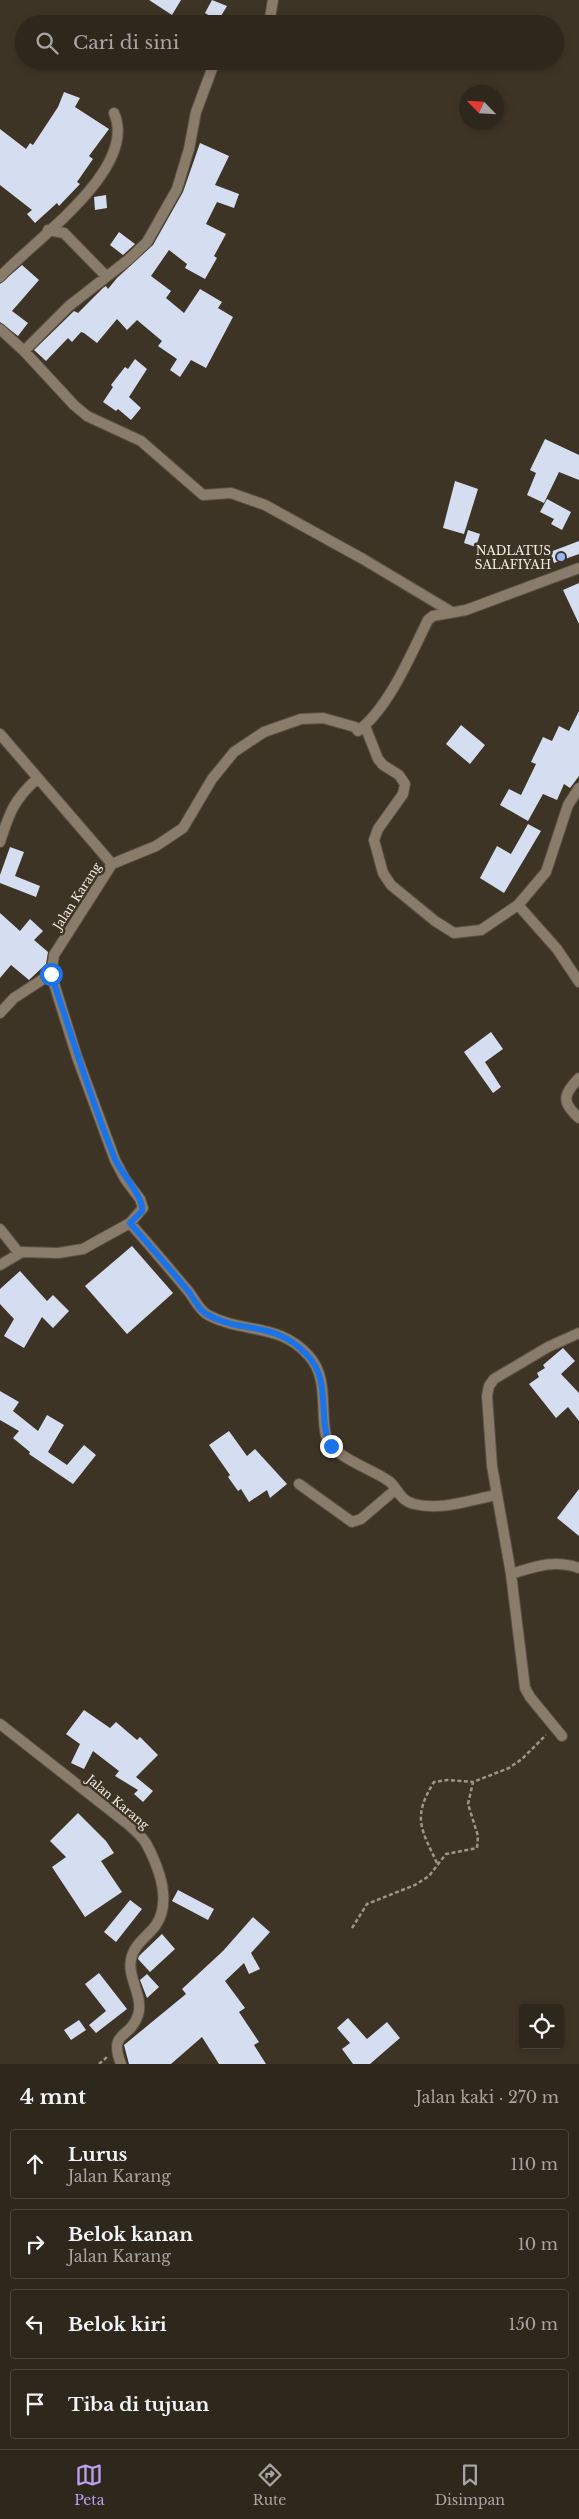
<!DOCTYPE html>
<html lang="id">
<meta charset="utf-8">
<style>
:root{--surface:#2e271c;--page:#362f25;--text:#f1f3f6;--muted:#a7a5a3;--line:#49443b;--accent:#bca0f2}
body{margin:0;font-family:"Libre Baskerville",serif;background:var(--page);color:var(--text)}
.controls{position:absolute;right:15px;bottom:15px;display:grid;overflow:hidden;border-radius:5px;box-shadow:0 2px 8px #0003}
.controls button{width:45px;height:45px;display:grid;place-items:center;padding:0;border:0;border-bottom:1px solid var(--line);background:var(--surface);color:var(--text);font:25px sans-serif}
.compass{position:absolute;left:459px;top:85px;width:45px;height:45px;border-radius:50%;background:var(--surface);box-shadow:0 2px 8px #0003;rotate:295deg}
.stop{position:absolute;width:15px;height:15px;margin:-11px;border:4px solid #1a73e8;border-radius:50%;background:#fff}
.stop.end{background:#1a73e8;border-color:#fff;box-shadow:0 1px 5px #0008}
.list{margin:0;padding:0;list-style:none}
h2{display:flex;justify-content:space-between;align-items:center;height:65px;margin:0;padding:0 20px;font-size:21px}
h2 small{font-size:16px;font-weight:400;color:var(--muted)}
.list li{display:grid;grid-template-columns:32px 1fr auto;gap:15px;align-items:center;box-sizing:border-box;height:70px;margin:0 10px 10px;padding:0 10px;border:1px solid var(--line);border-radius:5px}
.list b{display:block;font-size:19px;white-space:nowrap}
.list p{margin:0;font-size:16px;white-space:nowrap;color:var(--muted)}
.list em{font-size:16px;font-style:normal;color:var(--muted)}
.icon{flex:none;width:28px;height:28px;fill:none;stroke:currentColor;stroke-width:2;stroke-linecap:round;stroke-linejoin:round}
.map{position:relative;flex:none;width:579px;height:2064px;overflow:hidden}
.search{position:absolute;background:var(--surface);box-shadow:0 2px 8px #0003;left:15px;right:15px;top:15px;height:55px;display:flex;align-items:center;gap:12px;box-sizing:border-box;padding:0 18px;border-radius:28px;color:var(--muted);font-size:19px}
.sheet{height:385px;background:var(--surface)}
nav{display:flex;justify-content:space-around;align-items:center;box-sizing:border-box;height:70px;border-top:1px solid var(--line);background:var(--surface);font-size:14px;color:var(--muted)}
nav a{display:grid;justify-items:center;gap:2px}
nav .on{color:var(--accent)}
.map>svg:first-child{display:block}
.building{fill:#d5ddf0}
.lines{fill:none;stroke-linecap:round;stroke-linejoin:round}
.minor-casing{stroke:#5b5144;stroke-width:12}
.path{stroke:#9d9589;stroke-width:2.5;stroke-dasharray:4 2.5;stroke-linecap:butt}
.minor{stroke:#8a7c6a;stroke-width:10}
.route{stroke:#1a73e8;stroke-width:6}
.poi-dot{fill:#97b6fd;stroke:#3e3426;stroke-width:2}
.labels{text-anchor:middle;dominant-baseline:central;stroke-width:5;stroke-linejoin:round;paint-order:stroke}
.poi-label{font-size:12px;fill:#f2ece3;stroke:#3e3426;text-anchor:end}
.street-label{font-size:12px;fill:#f2ece3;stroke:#3e3426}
</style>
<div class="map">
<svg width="579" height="2064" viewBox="0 0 579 2064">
<rect width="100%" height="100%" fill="#3e3426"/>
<path class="building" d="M 149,0 L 181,0 L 172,15 Z
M 212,0 L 227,6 L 218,21 L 205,13 Z
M 64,92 L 80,98 L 75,107 L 109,129 L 89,156 L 93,159 L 77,182 L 80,184 L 59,206 L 57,203 L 35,223 L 27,214 L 32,210 L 0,185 L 0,129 L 26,149 L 30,143 L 33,145 L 58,107 Z
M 200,143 L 229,156 L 215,185 L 239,194 L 234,208 L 217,202 L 206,224 L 226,234 L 214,256 L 217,258 L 205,279 L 185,268 L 187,264 L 169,250 L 151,276 L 171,291 L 166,298 L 184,313 L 200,289 L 222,302 L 218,308 L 233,317 L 206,368 L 191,360 L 180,377 L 170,370 L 177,359 L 158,346 L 162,341 L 137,320 L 127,330 L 117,319 L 97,343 L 84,333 L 81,332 L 72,342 L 68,338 L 46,361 L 34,350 L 74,311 L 78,313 L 103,288 L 106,286 L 108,289 L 117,278 L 153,245 L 183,192 Z
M 106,195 L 107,208 L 95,210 L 94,197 Z
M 119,232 L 135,244 L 123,255 L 110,245 Z
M 22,265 L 39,280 L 12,311 L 28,323 L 18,336 L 0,322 L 0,284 Z
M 135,359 L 147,369 L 129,397 L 141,408 L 131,420 L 118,409 L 116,411 L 103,402 L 113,387 L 111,385 L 125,367 L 128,369 Z
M 545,439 L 579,455 L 579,480 L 559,472 L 544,503 L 527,495 L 536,473 L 530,470 Z
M 455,481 L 478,489 L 464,534 L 443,528 Z
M 547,499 L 571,512 L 562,530 L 551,524 L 554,519 L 540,512 Z
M 468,530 L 480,534 L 476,547 L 464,543 Z
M 579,541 L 579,554 L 554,563 L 550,552 Z
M 579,583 L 579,624 L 563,590 Z
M 579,711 L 579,776 L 570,788 L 564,784 L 557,800 L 543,794 L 528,821 L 500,805 L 509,789 L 521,795 L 536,764 L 531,762 L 543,737 L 552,741 L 559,726 L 569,731 Z
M 461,725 L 485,745 L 470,764 L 446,744 Z
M 528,824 L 541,831 L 504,893 L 480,878 L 497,846 L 511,854 Z
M 10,847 L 24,852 L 15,876 L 40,886 L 36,897 L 0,883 L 0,875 Z
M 0,913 L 20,931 L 30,919 L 43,931 L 34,940 L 48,952 L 46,964 L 29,980 L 11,965 L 0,978 Z
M 491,1032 L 503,1049 L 485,1062 L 501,1087 L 493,1093 L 464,1052 Z
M 132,1246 L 173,1293 L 127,1334 L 85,1286 Z
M 20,1271 L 47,1301 L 53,1295 L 69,1311 L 53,1328 L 42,1317 L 24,1348 L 4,1336 L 14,1319 L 0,1304 L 0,1289 Z
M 563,1348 L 575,1361 L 561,1374 L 579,1393 L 579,1421 L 568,1407 L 556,1418 L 529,1384 L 539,1377 L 537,1373 L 545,1368 L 543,1365 Z
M 0,1391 L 19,1402 L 13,1411 L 38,1431 L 47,1415 L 64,1425 L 48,1452 L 67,1465 L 84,1445 L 96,1455 L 73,1484 L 29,1454 L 30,1452 L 13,1438 L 19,1431 L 0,1420 Z
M 229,1431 L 247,1456 L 255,1449 L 287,1484 L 270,1498 L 267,1490 L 249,1502 L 241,1489 L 238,1491 L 228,1477 L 230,1475 L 209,1445 Z
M 579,1489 L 579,1536 L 557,1518 Z
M 84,1710 L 110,1728 L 116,1722 L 137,1740 L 140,1737 L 158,1755 L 136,1777 L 153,1791 L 143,1802 L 134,1794 L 138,1790 L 115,1776 L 119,1771 L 93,1751 L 84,1769 L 71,1763 L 80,1744 L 66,1734 Z
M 78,1813 L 106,1841 L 114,1853 L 101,1861 L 122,1892 L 85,1917 L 52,1867 L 66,1857 L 50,1841 Z
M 178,1890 L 214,1909 L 208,1920 L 172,1901 Z
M 130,1900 L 142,1909 L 116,1942 L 104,1932 Z
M 253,1917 L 270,1932 L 251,1953 L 260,1969 L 249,1974 L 244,1963 L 225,1981 L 245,2008 L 239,2012 L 259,2042 L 254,2045 L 266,2064 L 219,2064 L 202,2037 L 171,2064 L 129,2064 L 124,2045 L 186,1994 L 182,1989 L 223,1951 Z
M 162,1934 L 175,1949 L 150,1972 L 138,1959 L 139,1956 Z
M 99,1973 L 127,2009 L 96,2033 L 89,2025 L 106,2011 L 85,1984 Z
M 147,1974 L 159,1987 L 147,1998 L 140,1980 Z
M 348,2018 L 367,2039 L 387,2022 L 400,2038 L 370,2064 L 353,2064 L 342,2049 L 350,2043 L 337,2028 Z
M 79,2020 L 86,2030 L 71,2040 L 64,2030 Z"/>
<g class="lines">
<defs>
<path id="minor" d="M 269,24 L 273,0
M 48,230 L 64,233 L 106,276
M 0,277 C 34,240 139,169 114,113
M 0,329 L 24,351 L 74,405 L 87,416 L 141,441 L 203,495 L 231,493 L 265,505 L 363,559 L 450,611
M 24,351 L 69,306 L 128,260 L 147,242 L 177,189 L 189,149 L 196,112 L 215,61
M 365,726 L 378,759 L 383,765 L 399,775 L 405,784 L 403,794 L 378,829 L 374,840 L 383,873 L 391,885 L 435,921 L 454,933 L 481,930 L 518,905 L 557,949 L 579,982
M 0,734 L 112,864
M 0,842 C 9,814 14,799 37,779
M 518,905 L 546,872 L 568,805 L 579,788
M 0,1013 L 14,998 L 51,974
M 579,1078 C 563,1095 561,1102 579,1118
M 130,1223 C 150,1246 170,1269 189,1292 C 195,1300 200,1311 208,1315 C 243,1334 279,1322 309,1356 C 329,1378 320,1410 326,1436 C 332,1458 374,1469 390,1482 C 399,1490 399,1500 414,1504 C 441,1511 470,1500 496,1495
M 0,1229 L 19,1253
M 0,1265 L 22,1252 L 58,1253 L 83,1249 L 130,1223 L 143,1208 L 140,1199 L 125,1179 L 115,1160 L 77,1057 L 51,974 L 54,955 L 112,864 L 156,846 L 183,828 L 212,779 L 234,752 L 264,732 L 301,719 L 323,718 L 355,727 L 358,731 C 389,708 411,654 428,620 L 433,616 L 466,610 L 579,568
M 299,1484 L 352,1522 L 361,1519 L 395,1490
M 511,1574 C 534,1567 554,1559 579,1568
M 0,1724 L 129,1825 C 135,1831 143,1837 147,1845 C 159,1868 172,1901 156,1925 C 148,1936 134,1944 131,1959 C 127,1978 144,1997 138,2015 C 130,2040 108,2030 121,2064
M 562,1736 L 530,1697 L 525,1688 L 511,1574 L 492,1466 L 487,1396 L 489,1386 L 494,1379 L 548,1347 L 579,1333"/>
</defs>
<use href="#minor" class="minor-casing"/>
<path class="path" d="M 437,1863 C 421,1829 412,1817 434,1782 L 448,1780 L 473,1782
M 352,1928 L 367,1904 L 415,1885 L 429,1876 L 446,1854 L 477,1848 L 478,1836 L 468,1804 L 473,1782 L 509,1768 L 522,1759 L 546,1735
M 99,2064 L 107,2057"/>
<use href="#minor" class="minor"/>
</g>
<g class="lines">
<path class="route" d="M 51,974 C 72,1036 90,1098 115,1159 C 121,1173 145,1199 142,1211 L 130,1223 C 150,1246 170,1269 189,1292 C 195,1300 199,1311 208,1315 C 243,1334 276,1320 308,1356 C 332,1381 317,1422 331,1446"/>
</g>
<circle class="poi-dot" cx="561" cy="557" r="5"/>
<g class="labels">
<g class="poi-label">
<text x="551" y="550">NADLATUS<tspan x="551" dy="14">SALAFIYAH</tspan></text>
</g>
<g class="street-label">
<text transform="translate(77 896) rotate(-57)">Jalan Karang</text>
<text transform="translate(118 1802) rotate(40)">Jalan Karang</text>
</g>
</g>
</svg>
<div class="controls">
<button><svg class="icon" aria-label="locate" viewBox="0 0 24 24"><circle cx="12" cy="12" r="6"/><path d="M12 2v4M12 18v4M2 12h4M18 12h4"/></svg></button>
</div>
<svg class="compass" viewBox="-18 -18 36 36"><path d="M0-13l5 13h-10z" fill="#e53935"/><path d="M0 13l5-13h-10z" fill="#a7a5a3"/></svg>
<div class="stop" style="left:51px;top:974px"></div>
<div class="stop end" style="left:331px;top:1446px"></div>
<div class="search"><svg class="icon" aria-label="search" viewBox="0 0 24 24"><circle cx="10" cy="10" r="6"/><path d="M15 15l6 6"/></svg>Cari di sini</div>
</div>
<section class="sheet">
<h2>4 mnt<small>Jalan kaki · 270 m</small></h2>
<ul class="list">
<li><svg class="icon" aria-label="ahead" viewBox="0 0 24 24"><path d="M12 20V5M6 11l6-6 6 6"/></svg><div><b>Lurus</b><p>Jalan Karang</p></div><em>110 m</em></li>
<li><svg class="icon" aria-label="right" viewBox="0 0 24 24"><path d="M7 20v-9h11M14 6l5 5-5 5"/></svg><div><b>Belok kanan</b><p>Jalan Karang</p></div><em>10 m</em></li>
<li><svg class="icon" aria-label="left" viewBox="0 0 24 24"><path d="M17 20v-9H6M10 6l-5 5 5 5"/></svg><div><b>Belok kiri</b></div><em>150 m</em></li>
<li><svg class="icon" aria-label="arrive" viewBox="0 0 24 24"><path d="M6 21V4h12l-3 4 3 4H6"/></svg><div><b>Tiba di tujuan</b></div></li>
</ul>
</section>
<nav>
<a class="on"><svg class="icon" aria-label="map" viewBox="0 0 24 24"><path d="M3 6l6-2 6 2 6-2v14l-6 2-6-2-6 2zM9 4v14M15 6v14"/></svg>Peta</a>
<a><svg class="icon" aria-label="directions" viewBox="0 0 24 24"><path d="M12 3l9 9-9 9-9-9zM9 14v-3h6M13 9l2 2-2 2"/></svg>Rute</a>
<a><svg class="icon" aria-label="saved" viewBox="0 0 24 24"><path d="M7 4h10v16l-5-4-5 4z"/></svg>Disimpan</a>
</nav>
